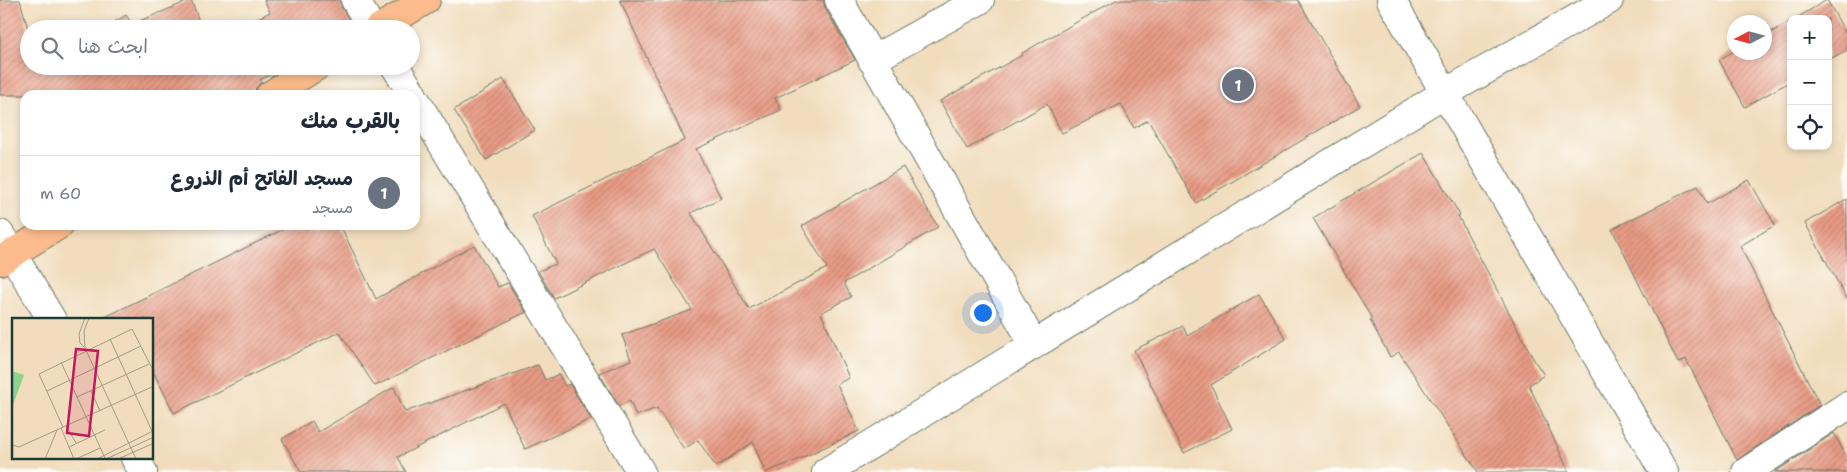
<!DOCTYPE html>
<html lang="ar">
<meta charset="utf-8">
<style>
:root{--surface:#fff;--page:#f6f6f7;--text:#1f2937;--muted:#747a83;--line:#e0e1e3;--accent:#d1495b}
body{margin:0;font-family:"Shantell Sans","Playpen Sans Arabic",sans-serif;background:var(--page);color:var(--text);direction:rtl}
.controls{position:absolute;right:15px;top:15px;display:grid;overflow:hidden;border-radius:10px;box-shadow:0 2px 8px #0003}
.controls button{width:45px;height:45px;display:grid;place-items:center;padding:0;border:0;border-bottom:1px solid var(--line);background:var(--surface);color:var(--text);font:25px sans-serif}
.compass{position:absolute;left:1727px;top:15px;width:45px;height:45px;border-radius:50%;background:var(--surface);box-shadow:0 2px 8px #0003;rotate:264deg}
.you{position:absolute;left:982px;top:312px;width:18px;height:18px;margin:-12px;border:4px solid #fff;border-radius:50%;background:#1a73e8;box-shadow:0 0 0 8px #1a73e833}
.badge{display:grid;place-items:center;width:32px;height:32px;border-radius:50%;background:var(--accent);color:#fff;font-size:16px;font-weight:700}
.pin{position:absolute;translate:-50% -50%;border:2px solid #fff;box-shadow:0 1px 5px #0006}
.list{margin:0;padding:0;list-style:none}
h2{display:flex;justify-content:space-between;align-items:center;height:65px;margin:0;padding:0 20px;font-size:21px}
h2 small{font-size:16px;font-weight:400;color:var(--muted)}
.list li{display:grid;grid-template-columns:32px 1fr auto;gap:15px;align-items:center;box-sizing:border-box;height:75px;padding:0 20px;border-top:1px solid var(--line)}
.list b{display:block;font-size:19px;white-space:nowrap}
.list p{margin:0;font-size:16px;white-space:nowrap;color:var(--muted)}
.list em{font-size:16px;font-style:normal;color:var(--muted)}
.icon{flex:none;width:28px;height:28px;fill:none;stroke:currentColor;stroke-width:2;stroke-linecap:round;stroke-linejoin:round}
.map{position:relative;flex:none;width:1847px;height:472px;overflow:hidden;direction:ltr}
.search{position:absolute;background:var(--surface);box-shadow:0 2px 8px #0003;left:20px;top:20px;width:400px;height:55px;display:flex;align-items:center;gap:12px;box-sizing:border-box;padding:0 18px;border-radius:28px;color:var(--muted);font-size:19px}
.panel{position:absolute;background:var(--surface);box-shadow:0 2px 8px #0003;left:20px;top:90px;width:400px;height:140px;border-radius:15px;direction:rtl}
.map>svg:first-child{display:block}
.building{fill:url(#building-hatch)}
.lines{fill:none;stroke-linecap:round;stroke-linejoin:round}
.minor-casing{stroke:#687564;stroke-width:30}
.major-casing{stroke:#687564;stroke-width:30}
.minor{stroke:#fff;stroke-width:28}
.major{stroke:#fbbb8c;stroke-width:28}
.inset-road{fill:none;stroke:#9d9d86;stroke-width:1}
.view{fill:#c2185b;fill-opacity:0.15;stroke:#c2185b;stroke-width:2.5}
.inset-edge{fill:none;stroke:#1f3d34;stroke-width:2.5}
</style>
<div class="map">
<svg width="1847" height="472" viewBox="0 0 1847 472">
<defs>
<pattern id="building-hatch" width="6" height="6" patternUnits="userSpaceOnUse" patternTransform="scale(1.25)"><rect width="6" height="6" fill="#e99b85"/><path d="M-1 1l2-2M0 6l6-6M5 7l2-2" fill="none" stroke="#bc806e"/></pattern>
</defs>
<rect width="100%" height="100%" fill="#fdfcf7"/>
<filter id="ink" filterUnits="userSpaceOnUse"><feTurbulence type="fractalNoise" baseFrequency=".02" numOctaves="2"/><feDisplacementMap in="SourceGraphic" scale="10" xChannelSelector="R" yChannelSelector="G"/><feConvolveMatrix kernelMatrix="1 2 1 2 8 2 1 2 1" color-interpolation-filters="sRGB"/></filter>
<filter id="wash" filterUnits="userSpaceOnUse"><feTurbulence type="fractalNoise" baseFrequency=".0096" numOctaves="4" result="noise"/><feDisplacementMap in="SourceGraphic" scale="20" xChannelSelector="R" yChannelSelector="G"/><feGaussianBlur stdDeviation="1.12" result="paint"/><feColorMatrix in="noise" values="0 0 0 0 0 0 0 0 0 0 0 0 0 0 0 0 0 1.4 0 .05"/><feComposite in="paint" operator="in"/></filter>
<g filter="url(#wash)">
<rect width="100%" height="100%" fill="#f1ddbd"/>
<g id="blocks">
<path class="building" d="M 0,0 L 20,0 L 29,33 L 29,66 L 287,66 L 260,80 L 261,82 L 256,88 L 254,95 L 0,95 Z
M 191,0 L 202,29 L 103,29 L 126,15 L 132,24 Z
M 264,0 L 339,0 L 342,8 L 354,29 L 238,29 L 270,12 Z
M 620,0 L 823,0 L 825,8 L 855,60 L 775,98 L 781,110 L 696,149 L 721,198 L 691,213 L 749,309 L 827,268 L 802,226 L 903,167 L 938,227 L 844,283 L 851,297 L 821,313 L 849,378 L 837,384 L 859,431 L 795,461 L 766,472 L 765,472 L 753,442 L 716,467 L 698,440 L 684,449 L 657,408 L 636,416 L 630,401 L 619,406 L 599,373 L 631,360 L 622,335 L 692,310 L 654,249 L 554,298 L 538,271 L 556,264 L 532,216 L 685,140 Z
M 1116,0 L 1298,0 L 1360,106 L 1196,203 L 1148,120 L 1134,128 L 1121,104 L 1062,133 L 1047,104 L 967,149 L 940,101 L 1022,55 L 1022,53 Z
M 1827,0 L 1847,35 L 1847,50 L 1828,60 L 1828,19 L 1795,19 Z
M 1791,21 L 1791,81 L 1745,107 L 1719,60 L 1734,51 L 1764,52 L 1764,35 L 1768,33 L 1768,34 Z
M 503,79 L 535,130 L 486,160 L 454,110 Z
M 1423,153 L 1460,215 L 1458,216 L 1534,360 L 1544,375 L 1529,385 L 1569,472 L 1478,472 L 1399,352 L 1390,357 L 1370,320 L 1372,319 L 1313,218 Z
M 1749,180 L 1775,225 L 1740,246 L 1820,405 L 1737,460 L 1686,359 L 1678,363 L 1612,229 L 1698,186 L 1707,204 Z
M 1847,199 L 1847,299 L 1805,223 Z
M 292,225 L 340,225 L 376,299 L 474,245 L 498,287 L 508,283 L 526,312 L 375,386 L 339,332 L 174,413 L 152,369 L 152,320 L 99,320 Z
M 1259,294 L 1286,339 L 1211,385 L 1232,429 L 1184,453 L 1134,350 L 1183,326 L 1187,336 Z
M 538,365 L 545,380 L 559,374 L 565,386 L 570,384 L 591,419 L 525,449 L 504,403 L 398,457 L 406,472 L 301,472 L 282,439 L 312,421 L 318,432 L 394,387 L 405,412 Z
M 1834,433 L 1847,458 L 1847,472 L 1775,472 Z"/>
</g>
</g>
<g filter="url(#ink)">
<use href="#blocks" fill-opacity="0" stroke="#687564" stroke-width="1"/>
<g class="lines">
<defs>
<path id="minor" d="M 355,0 L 372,29
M 839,0 L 1034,345
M 1391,0 L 1664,472
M 872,60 L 980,0
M 395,66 L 413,95
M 415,99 L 641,472
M 0,234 L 52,320
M 135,458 L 143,472
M 826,472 L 1445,93 L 1609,0
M 1746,472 L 1847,406"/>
<path id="major" d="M 378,29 L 426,0
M 270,95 L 317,66
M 0,261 L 59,225"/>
</defs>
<use href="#minor" class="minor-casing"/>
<use href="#major" class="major-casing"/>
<use href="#minor" class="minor"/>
<use href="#major" class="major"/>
</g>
</g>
<g transform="translate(12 318)">
<rect width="141" height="141" fill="#f1ddbd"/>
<path d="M 0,53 L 12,57 L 1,87 L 0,86 Z" fill="#8bd48f"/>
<path class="inset-road" d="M 77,0 L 72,13 L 73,30 L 124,141M 98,21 L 140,113M 72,29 L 68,25 L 67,16 L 73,0M 49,44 L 93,140M 35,73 L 129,28M 79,73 L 88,93M 65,79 L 137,46M 54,108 L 64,125M 51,109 L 27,56 L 120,11 L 142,54M 49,110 L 62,141M 0,127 L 7,129 L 142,68M 57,129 L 93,112M 33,141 L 45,112M 64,141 L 88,130M 85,141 L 141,113M 94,141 L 142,119M 106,141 L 142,125"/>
<path class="view" d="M 64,31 L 86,33 L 77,118 L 55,115 Z"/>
<rect width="141" height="141" class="inset-edge"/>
</g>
</svg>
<div class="controls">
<button>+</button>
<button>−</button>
<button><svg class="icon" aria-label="locate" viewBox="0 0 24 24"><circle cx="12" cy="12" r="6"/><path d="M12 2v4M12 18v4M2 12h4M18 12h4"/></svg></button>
</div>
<svg class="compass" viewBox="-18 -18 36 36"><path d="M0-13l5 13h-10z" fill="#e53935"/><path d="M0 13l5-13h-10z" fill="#747a83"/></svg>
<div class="you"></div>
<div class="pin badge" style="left:1238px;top:85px;background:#6b7280">1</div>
<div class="search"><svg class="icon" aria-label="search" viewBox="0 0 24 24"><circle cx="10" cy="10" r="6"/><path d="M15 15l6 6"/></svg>ابحث هنا</div>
<section class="panel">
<h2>بالقرب منك<small></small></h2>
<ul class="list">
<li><span class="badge" style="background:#6b7280">1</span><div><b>مسجد الفاتح أم الذروع</b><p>مسجد</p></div><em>60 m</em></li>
</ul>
</section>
</div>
